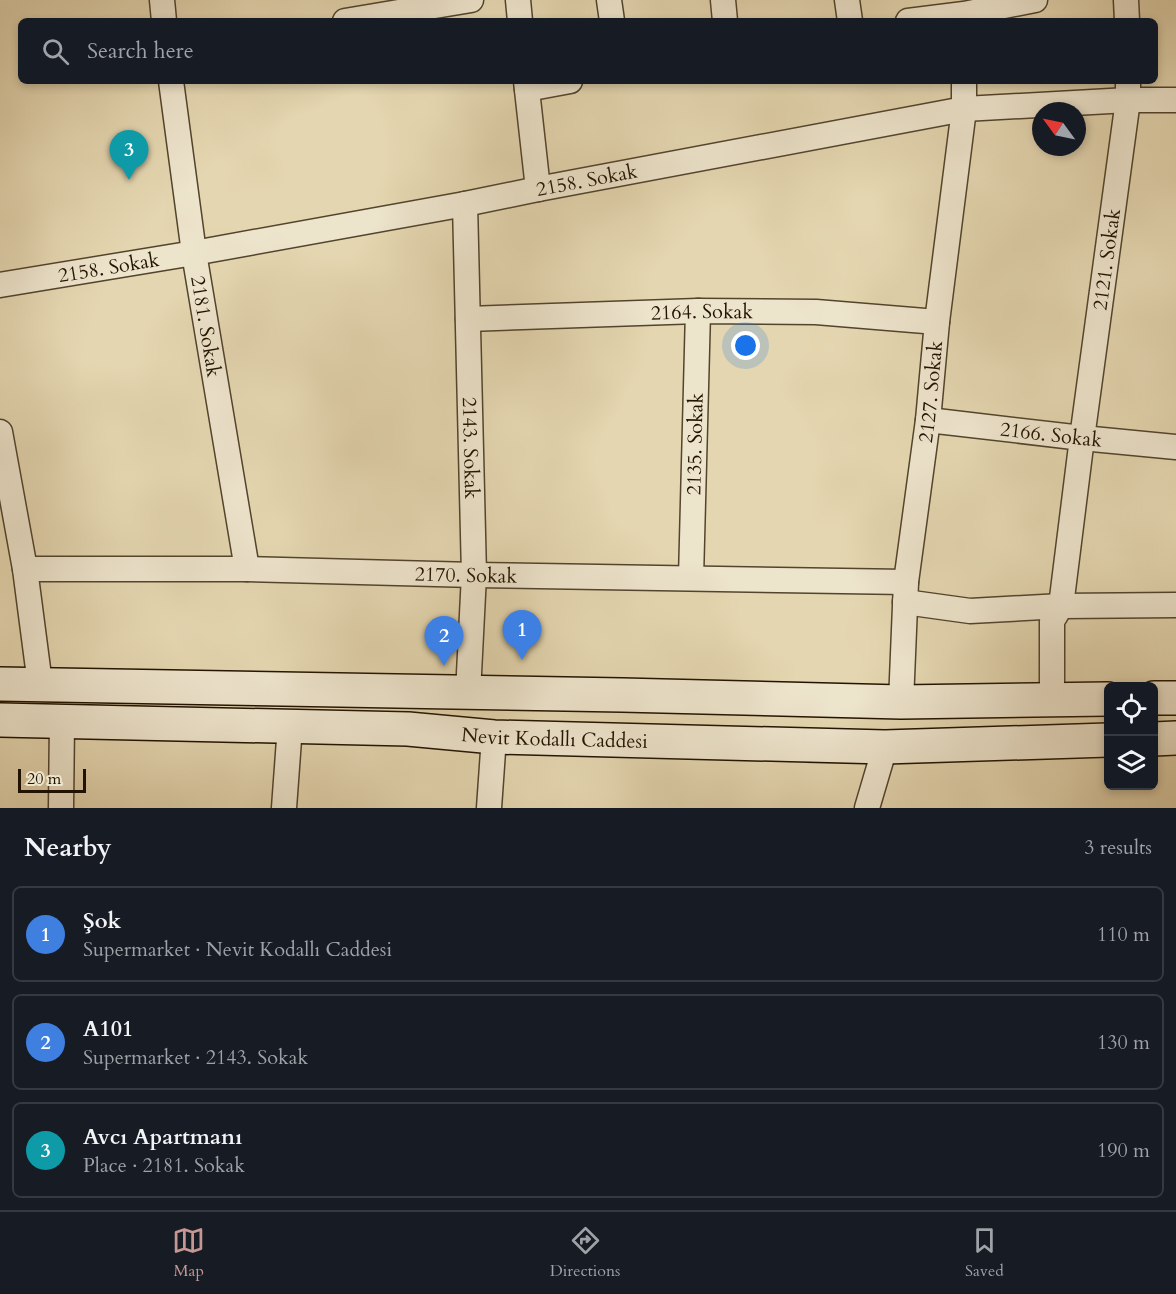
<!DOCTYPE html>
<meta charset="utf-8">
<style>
:root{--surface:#171b24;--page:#242831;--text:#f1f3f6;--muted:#9ea1a6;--line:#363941;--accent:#c59692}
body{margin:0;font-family:Cardo,serif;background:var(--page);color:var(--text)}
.controls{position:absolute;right:18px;bottom:18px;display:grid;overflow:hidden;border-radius:9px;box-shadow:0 3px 9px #0003}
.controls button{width:54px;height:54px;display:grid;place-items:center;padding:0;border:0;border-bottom:2px solid var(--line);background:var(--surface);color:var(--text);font:30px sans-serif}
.compass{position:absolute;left:1032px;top:102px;width:54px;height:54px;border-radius:50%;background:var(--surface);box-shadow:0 3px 9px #0003;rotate:303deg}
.scale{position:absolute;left:18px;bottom:15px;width:68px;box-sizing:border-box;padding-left:6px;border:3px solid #221301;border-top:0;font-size:16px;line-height:21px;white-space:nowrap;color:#221301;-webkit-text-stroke:4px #ede4cc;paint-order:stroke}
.you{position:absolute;left:746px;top:346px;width:21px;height:21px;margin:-15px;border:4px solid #fff;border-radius:50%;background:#1a73e8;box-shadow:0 0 0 9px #1a73e833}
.badge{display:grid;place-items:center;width:39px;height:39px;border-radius:50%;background:var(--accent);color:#fff;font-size:20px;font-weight:700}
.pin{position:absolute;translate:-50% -50px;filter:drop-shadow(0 2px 3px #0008)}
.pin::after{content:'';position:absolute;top:32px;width:21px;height:18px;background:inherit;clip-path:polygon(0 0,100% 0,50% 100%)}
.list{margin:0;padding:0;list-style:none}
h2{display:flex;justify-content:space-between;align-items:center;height:78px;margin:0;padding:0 24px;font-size:26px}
h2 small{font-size:20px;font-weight:400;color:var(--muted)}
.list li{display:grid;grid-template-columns:39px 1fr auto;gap:18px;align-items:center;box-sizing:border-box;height:96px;margin:0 12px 12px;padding:0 12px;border:2px solid var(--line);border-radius:9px}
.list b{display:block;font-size:22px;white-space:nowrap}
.list p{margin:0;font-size:20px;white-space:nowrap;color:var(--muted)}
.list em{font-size:20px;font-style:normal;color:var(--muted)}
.icon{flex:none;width:33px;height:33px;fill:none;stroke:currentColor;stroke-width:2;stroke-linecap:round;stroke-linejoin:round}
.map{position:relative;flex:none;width:1176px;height:808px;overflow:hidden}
.search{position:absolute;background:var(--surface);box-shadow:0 3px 9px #0003;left:18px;right:18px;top:18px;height:66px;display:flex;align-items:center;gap:15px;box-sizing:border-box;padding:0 21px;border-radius:9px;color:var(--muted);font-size:22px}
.sheet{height:402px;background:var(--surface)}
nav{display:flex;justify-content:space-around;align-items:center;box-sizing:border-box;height:84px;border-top:2px solid var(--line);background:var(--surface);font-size:16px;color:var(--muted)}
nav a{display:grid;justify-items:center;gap:3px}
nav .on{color:var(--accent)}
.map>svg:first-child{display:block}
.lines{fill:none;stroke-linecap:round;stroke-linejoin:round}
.street-casing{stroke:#52442d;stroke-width:27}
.secondary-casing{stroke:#221301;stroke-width:36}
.street{stroke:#ede4cc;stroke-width:24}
.secondary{stroke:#ede4cc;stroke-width:33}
.labels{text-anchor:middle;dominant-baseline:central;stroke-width:5;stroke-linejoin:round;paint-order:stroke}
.street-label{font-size:20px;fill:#221301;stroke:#ede4cc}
</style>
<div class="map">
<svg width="1176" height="808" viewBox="0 0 1176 808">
<rect width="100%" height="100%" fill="#e4d6b0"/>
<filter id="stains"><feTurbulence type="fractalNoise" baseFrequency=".00333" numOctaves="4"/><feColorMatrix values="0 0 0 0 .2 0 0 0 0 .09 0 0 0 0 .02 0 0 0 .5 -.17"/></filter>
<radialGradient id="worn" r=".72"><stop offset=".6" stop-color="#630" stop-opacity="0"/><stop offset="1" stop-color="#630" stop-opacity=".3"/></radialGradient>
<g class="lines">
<defs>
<g id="street">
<path d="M 162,0 L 164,21"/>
<path d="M 518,0 L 520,21"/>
<path d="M 609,0 L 612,21"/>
<path d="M 723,0 L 725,21"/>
<path d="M 847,0 L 850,21"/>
<path d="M 1126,0 L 1127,21"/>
<path d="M 345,21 L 471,0"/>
<path d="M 908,21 L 964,14 L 1035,0"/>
<path id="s1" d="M 171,81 L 194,253 L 247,569"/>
<path d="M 526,81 L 538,189"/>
<path d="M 527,89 L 570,81"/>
<path id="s2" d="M 465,204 L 474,575 L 468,693"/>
<path id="s3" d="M 0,285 L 194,253 L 465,204 L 538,189 L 964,109 L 1128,100 L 1176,100"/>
<path id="s4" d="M 468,319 L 698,311 L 816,312 L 937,322"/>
<path id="s5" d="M 928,420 L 1082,438 L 1176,447"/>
<path d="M 0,432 L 25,569 L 40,684"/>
<path id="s6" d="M 25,569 L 247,569 L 474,575 L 906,582"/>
<path id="s7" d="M 691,578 L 698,311"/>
<path d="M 905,602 L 970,611 L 1061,606 L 1176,605"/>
<path id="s8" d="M 1052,700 L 1052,621 L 1061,606 L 1082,438 L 1128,100 L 1128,81"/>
<path id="s9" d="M 901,702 L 906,582 L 928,420 L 937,322 L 964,109 L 964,81"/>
<path d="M 61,808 L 62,722"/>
<path d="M 284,808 L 290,726"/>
<path d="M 489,808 L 494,737"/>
<path d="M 867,808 L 885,747"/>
</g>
<g id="secondary">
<path d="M 0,684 L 622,695 L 901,702 L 1108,699"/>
<path d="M 1154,698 L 1176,698"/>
<path id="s10" d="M 0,720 L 408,729 L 494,737 L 885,747 L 1108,740"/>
<path d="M 1154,739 L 1176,738"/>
</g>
</defs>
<use href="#street" class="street-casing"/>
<use href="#secondary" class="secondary-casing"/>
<use href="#street" class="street"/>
<use href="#secondary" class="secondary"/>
</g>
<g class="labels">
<g class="street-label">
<text stroke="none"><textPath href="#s3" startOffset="596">2158. Sokak</textPath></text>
<text stroke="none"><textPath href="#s8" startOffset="446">2121. Sokak</textPath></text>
<text stroke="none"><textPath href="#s3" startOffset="110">2158. Sokak</textPath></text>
<text stroke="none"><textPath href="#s4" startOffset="234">2164. Sokak</textPath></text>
<text stroke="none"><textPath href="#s1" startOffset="248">2181. Sokak</textPath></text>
<text stroke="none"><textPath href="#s9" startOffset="312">2127. Sokak</textPath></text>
<text stroke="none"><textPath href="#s5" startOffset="124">2166. Sokak</textPath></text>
<text stroke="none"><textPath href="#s7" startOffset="134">2135. Sokak</textPath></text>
<text stroke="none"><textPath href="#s2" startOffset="244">2143. Sokak</textPath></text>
<text stroke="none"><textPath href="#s6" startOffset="441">2170. Sokak</textPath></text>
<text stroke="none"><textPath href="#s10" startOffset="555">Nevit Kodallı Caddesi</textPath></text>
</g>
</g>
<rect width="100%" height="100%" filter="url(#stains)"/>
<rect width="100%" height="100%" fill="url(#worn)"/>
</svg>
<div class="controls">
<button><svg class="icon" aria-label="locate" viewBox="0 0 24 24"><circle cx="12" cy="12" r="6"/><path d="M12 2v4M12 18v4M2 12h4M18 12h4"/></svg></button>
<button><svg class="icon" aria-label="layers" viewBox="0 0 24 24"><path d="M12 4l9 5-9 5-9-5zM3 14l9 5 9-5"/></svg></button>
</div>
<svg class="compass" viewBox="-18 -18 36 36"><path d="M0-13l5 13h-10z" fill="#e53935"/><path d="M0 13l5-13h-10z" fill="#9ea1a6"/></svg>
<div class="scale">20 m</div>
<div class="you"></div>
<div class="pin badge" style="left:522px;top:660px;background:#3f7fe0">1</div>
<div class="pin badge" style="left:444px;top:666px;background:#3f7fe0">2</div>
<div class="pin badge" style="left:129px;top:180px;background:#0f9aa8">3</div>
<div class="search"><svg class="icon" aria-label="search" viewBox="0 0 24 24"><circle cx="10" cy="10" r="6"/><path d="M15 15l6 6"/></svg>Search here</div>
</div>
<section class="sheet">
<h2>Nearby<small>3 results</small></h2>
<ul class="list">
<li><span class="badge" style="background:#3f7fe0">1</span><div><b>Şok</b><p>Supermarket · Nevit Kodallı Caddesi</p></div><em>110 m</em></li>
<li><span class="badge" style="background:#3f7fe0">2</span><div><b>A101</b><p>Supermarket · 2143. Sokak</p></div><em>130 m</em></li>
<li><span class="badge" style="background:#0f9aa8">3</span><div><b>Avcı Apartmanı</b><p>Place · 2181. Sokak</p></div><em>190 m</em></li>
</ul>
</section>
<nav>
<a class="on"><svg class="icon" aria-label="map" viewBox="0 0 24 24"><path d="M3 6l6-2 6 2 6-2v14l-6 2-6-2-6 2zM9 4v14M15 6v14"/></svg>Map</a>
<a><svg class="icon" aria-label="directions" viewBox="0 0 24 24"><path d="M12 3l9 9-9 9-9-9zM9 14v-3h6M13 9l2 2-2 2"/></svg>Directions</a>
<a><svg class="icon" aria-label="saved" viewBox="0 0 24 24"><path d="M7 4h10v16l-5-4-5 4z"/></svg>Saved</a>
</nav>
